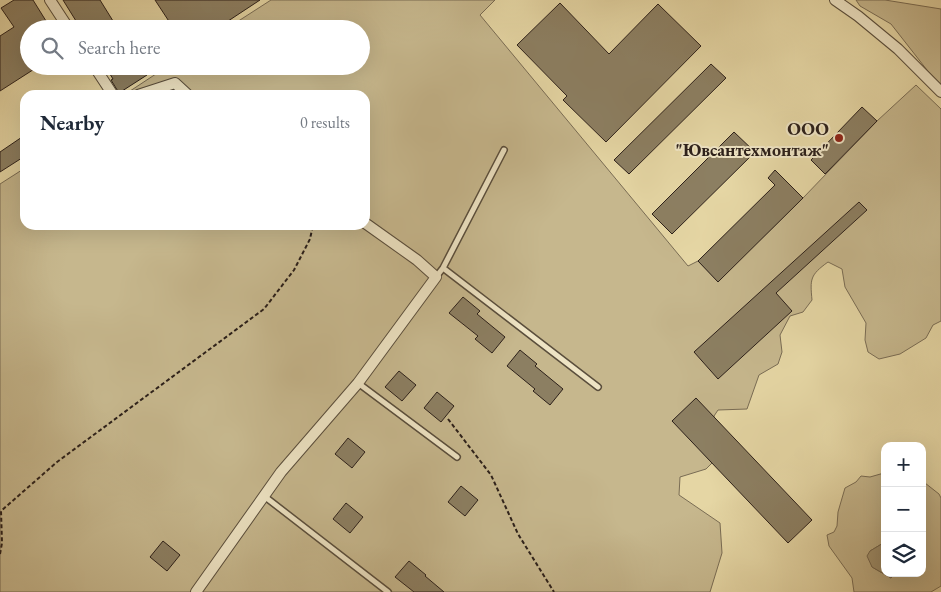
<!DOCTYPE html>
<meta charset="utf-8">
<style>
:root{--surface:#fff;--page:#f6f6f7;--text:#1f2937;--muted:#747a83;--line:#e0e1e3}
body{margin:0;font-family:"EB Garamond",serif;background:var(--page);color:var(--text)}
.controls{position:absolute;right:15px;bottom:15px;display:grid;overflow:hidden;border-radius:10px;box-shadow:0 5px 20px #0002}
.controls button{width:45px;height:45px;display:grid;place-items:center;padding:0;border:0;border-bottom:1px solid var(--line);background:var(--surface);color:var(--text);font:25px sans-serif}
.list{margin:0;padding:0;list-style:none}
h2{display:flex;justify-content:space-between;align-items:center;height:65px;margin:0;padding:0 20px;font-size:21px}
h2 small{font-size:16px;font-weight:400;color:var(--muted)}
.icon{flex:none;width:28px;height:28px;fill:none;stroke:currentColor;stroke-width:2;stroke-linecap:round;stroke-linejoin:round}
.map{position:relative;flex:none;width:941px;height:592px;overflow:hidden}
.search{position:absolute;background:var(--surface);box-shadow:0 5px 20px #0002;left:20px;top:20px;width:350px;height:55px;display:flex;align-items:center;gap:12px;box-sizing:border-box;padding:0 18px;border-radius:28px;color:var(--muted);font-size:19px}
.panel{position:absolute;background:var(--surface);box-shadow:0 5px 20px #0002;left:20px;top:90px;width:350px;height:140px;border-radius:15px}
.map>svg:first-child{display:block}
.green{fill:#c6b78d;stroke:#796c54}
.water{fill:#a69875;stroke:#756851}
.building{fill:#8c7f62;stroke:#2c201a}
.lines{fill:none;stroke-linecap:round;stroke-linejoin:round}
.service-casing{stroke:#5a4e3c;stroke-width:8}
.minor-casing{stroke:#5a4e3c;stroke-width:12}
.path{stroke:#2c201a;stroke-width:2;stroke-dasharray:4 2.5;stroke-linecap:butt}
.service{stroke:#eee4c4;stroke-width:5}
.minor{stroke:#eee4c4;stroke-width:10}
.poi-dot{fill:#8f2418;stroke:#eee4c4;stroke-width:2}
.labels{text-anchor:middle;dominant-baseline:central;stroke-width:4;stroke-linejoin:round;paint-order:stroke}
.poi-label{font-size:18px;font-weight:bold;fill:#2c201a;stroke:#eee4c4;text-anchor:end}
</style>
<div class="map">
<svg width="941" height="592" viewBox="0 0 941 592">
<rect width="100%" height="100%" fill="#e5d6a4"/>
<filter id="stains"><feTurbulence type="fractalNoise" baseFrequency=".004" numOctaves="4"/><feColorMatrix values="0 0 0 0 .2 0 0 0 0 .09 0 0 0 0 .02 0 0 0 .5 -.17"/></filter>
<radialGradient id="worn" r=".72"><stop offset=".6" stop-color="#630" stop-opacity="0"/><stop offset="1" stop-color="#630" stop-opacity=".3"/></radialGradient>
<path class="green" d="M 271,0 L 495,0 L 480,15 L 688,266 L 698,261 L 718,281 L 803,198 L 877,121 L 916,85 L 941,109 L 941,321 L 933,325 L 926,338 L 900,354 L 879,359 L 868,352 L 865,340 L 866,323 L 845,287 L 842,269 L 828,262 C 810,275 810,279 812,300 L 803,312 L 790,316 L 780,335 L 782,352 L 778,364 L 759,375 L 747,409 L 718,410 L 714,416 L 716,459 L 706,469 L 680,477 L 679,495 L 720,523 L 722,553 L 710,592 L 0,592 L 0,184 L 25,168 L 25,225 L 365,225 L 365,95 L 124,95 L 168,66 L 361,66 L 361,29 L 226,29 Z
M 856,0 L 885,0 L 941,9 L 941,86 L 927,70 L 891,24 L 860,6 Z
M 884,473 L 885,473 L 885,542 L 870,551 L 872,567 L 891,578 L 895,573 L 922,573 L 922,482 L 925,483 L 939,494 L 941,498 L 941,586 L 931,592 L 854,592 L 852,578 L 829,546 L 827,535 L 834,532 L 837,526 L 838,512 L 845,488 L 856,482 L 861,476 L 870,477 Z"/>
<path class="water" d="M 885,542 L 885,573 L 895,573 L 891,578 L 872,567 L 867,556 L 870,551 Z"/>
<path class="building" d="M 14,0 L 33,0 L 51,29 L 29,29 L 29,66 L 39,66 L 0,91 L 0,36 L 14,27 L 1,8 Z
M 63,0 L 100,0 L 118,29 L 81,29 Z
M 155,0 L 260,0 L 216,29 L 174,29 Z
M 560,3 L 609,54 L 658,4 L 701,46 L 606,142 L 563,100 L 567,96 L 517,45 Z
M 711,64 L 726,78 L 629,174 L 614,160 Z
M 105,66 L 142,66 L 147,75 L 119,93 L 111,80 L 113,79 Z
M 862,107 L 877,121 L 825,174 L 811,160 Z
M 734,132 L 755,152 L 672,234 L 652,214 Z
M 25,135 L 25,156 L 0,172 L 0,152 Z
M 775,170 L 803,198 L 718,282 L 698,261 L 775,185 L 768,178 Z
M 859,202 L 867,210 L 776,293 L 792,311 L 718,379 L 694,352 Z
M 463,297 L 480,311 L 477,314 L 505,337 L 492,353 L 475,339 L 478,336 L 449,313 Z
M 520,350 L 537,364 L 535,366 L 563,389 L 550,405 L 533,391 L 535,389 L 507,366 Z
M 399,371 L 416,385 L 402,401 L 385,387 Z
M 437,392 L 454,406 L 441,422 L 424,408 Z
M 696,398 L 812,520 L 788,543 L 672,421 Z
M 348,438 L 365,452 L 352,468 L 335,454 Z
M 461,486 L 478,500 L 465,516 L 448,502 Z
M 346,503 L 363,517 L 350,533 L 333,519 Z
M 163,541 L 180,555 L 167,571 L 150,557 Z
M 409,561 L 426,575 L 425,576 L 444,592 L 414,592 L 395,577 Z"/>
<g class="lines">
<defs>
<path id="service" d="M 443,268 L 598,387
M 436,277 L 443,268 L 504,150
M 358,383 L 457,457
M 264,496 L 388,592"/>
<path id="minor" d="M 50,0 L 69,29
M 835,0 L 858,16 L 898,49 L 941,92
M 94,66 L 113,95
M 138,95 L 175,83 L 188,95
M 196,592 L 281,472 L 358,383 L 436,277 L 417,260 L 365,223"/>
</defs>
<use href="#service" class="service-casing"/>
<use href="#minor" class="minor-casing"/>
<path class="path" d="M 448,419 L 491,475 L 518,534 L 554,592
M 0,554 L 2,543 L 1,511 L 57,462 L 264,309 L 294,270 L 310,239 L 313,225"/>
<use href="#service" class="service"/>
<use href="#minor" class="minor"/>
</g>
<circle class="poi-dot" cx="839" cy="138" r="5"/>
<g class="labels">
<g class="poi-label">
<text x="829" y="128">ООО<tspan x="829" dy="21">"Ювсантехмонтаж"</tspan></text>
</g>
</g>
<rect width="100%" height="100%" filter="url(#stains)"/>
<rect width="100%" height="100%" fill="url(#worn)"/>
</svg>
<div class="controls">
<button>+</button>
<button>−</button>
<button><svg class="icon" aria-label="layers" viewBox="0 0 24 24"><path d="M12 4l9 5-9 5-9-5zM3 14l9 5 9-5"/></svg></button>
</div>
<div class="search"><svg class="icon" aria-label="search" viewBox="0 0 24 24"><circle cx="10" cy="10" r="6"/><path d="M15 15l6 6"/></svg>Search here</div>
<section class="panel">
<h2>Nearby<small>0 results</small></h2>
<ul class="list">
</ul>
</section>
</div>
